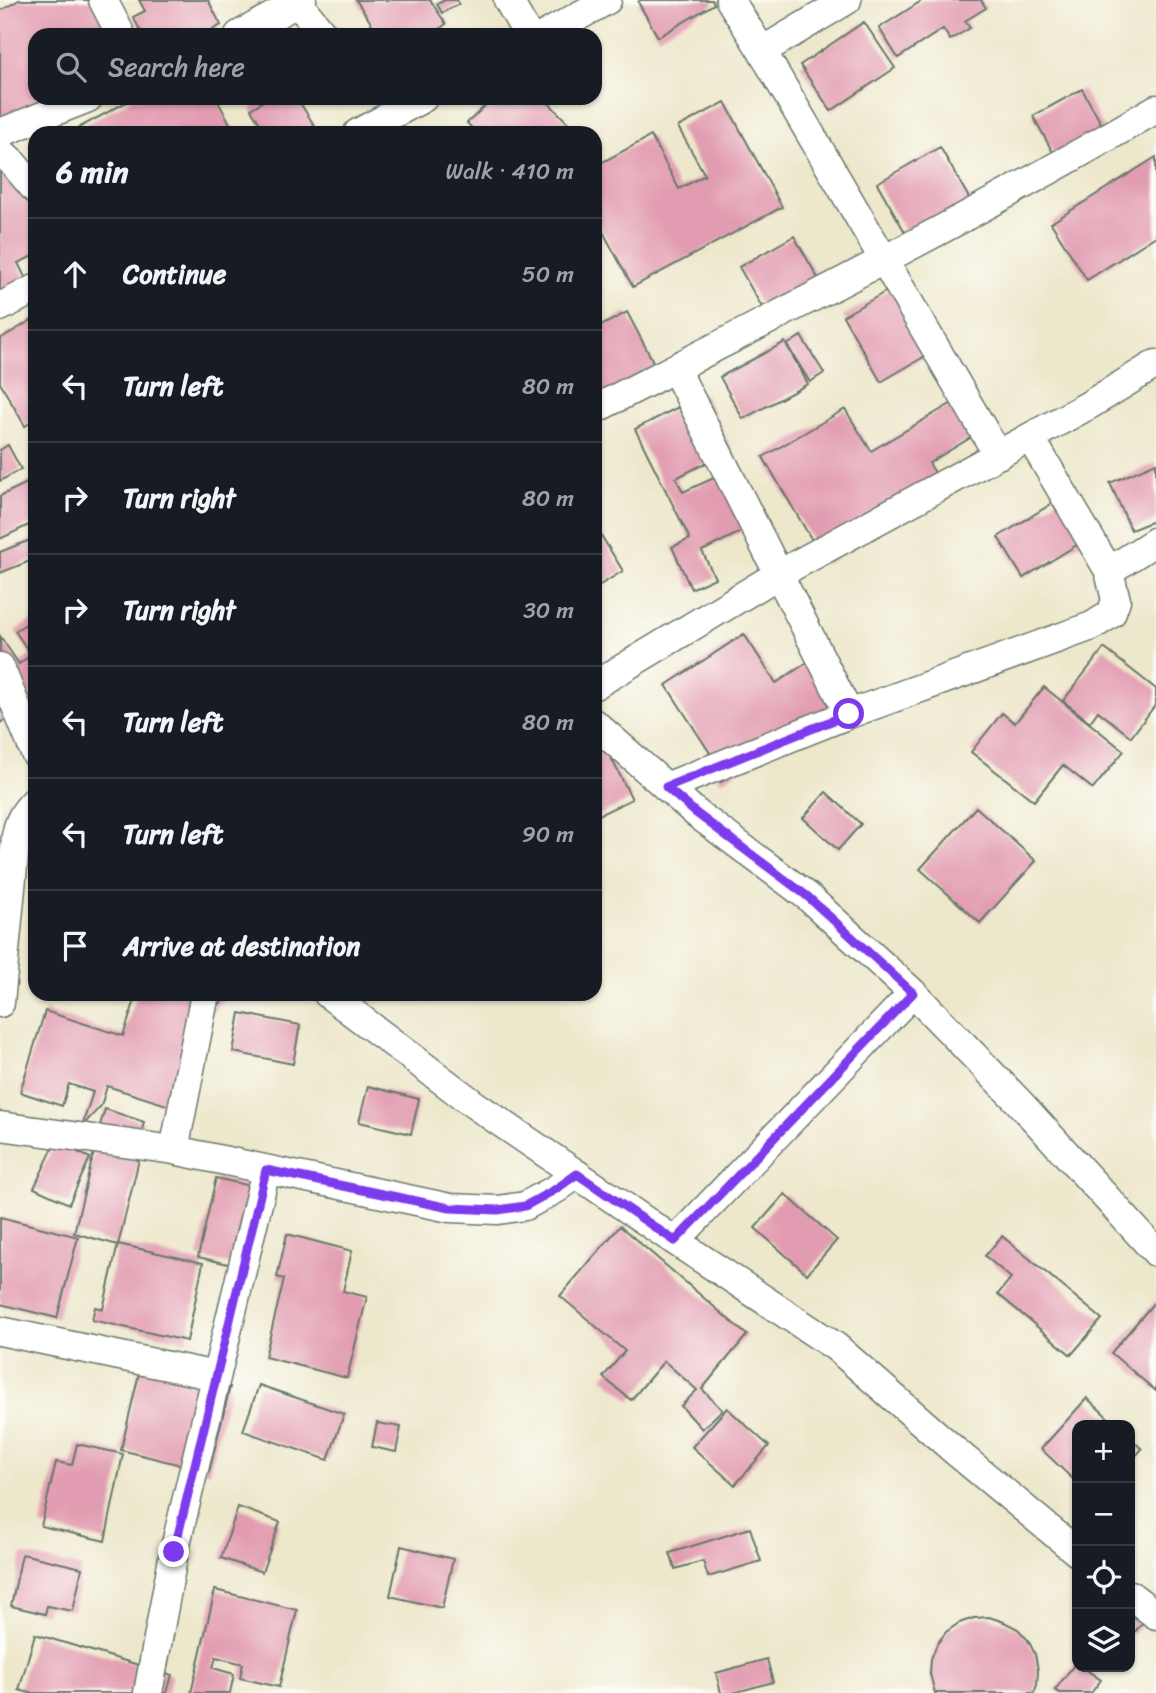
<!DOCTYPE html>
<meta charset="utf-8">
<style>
:root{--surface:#171b24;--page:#20242c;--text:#f1f3f6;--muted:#9ea1a6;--line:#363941}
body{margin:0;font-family:Sriracha,sans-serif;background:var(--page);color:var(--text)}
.controls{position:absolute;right:21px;bottom:21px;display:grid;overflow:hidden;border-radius:14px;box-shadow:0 2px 5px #0004}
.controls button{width:63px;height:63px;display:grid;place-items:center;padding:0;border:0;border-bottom:2px solid var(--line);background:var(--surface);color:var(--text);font:35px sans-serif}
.stop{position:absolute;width:21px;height:21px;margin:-16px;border:5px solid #7c3aed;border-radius:50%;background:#fff}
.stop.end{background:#7c3aed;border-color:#fff;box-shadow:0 2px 7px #0008}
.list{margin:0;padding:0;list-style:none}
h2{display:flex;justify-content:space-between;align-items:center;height:91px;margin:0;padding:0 28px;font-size:30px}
h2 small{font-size:23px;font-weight:400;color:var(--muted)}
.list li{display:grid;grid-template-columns:46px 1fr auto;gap:21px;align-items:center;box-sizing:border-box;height:112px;padding:0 28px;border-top:2px solid var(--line)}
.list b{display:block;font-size:26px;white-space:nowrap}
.list em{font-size:23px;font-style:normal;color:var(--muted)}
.icon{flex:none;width:38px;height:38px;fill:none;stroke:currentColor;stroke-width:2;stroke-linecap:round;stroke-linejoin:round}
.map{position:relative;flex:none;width:1156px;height:1693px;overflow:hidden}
.search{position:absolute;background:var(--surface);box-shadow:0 2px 5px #0004;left:28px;top:28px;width:574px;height:77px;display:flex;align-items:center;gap:18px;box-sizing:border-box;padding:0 24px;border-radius:21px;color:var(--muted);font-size:26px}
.panel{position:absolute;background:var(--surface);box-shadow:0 2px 5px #0004;left:28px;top:126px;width:574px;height:875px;border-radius:21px}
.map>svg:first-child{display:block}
.building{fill:#e29cb1}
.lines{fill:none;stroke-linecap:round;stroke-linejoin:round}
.minor-casing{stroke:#677869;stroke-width:31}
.minor{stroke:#fff;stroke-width:28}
.route{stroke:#7c3aed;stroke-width:9}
</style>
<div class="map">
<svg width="1156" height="1693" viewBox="0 0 1156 1693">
<rect width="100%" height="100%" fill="#fdfcf7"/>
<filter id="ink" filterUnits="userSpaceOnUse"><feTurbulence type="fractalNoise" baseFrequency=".0143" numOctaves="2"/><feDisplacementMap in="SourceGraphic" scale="14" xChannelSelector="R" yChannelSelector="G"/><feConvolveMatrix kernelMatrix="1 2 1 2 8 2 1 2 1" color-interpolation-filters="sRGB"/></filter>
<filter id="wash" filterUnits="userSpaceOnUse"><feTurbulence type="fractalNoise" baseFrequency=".00686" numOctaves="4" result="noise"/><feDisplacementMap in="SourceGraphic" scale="28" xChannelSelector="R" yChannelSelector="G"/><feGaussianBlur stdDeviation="1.57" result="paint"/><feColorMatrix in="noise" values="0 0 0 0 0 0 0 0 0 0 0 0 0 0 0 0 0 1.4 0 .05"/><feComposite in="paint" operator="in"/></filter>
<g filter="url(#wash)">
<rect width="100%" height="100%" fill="#ede7cb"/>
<g id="blocks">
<path class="building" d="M 19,0 L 103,0 L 124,35 L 35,35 L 35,98 L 85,98 L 0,121 L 0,11 Z
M 139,0 L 208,0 L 221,25 L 203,35 L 143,35 L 133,17 L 145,11 Z
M 356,0 L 430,0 L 446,24 L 431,35 L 379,35 Z
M 445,0 L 457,0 L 459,4 L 442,13 L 437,4 Z
M 641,0 L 712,0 L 714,4 L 658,37 L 638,2 Z
M 923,0 L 981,0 L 986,8 L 965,21 L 970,28 L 950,40 L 943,29 L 898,58 L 879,28 Z
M 864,22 L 895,68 L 831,111 L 800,65 Z
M 1082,89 L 1111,141 L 1062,169 L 1033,116 Z
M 134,98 L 216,98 L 233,129 L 227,133 L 69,133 Z
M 268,98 L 297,98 L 319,133 L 266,133 L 251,109 Z
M 491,98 L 544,98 L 570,125 L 561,133 L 477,133 L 467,123 L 484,107 L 482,106 Z
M 725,102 L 782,207 L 633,287 L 597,221 L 595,222 L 595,166 L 651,136 L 679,189 L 705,175 L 678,127 Z
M 940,147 L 977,212 L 914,248 L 877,183 Z
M 1156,157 L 1156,236 L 1087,280 L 1051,223 Z
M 0,170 L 35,191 L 35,255 L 18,263 L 30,287 L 0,301 Z
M 794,236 L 822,285 L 767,316 L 739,267 Z
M 901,283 L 939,348 L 881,382 L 843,316 Z
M 627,312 L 658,371 L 595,401 L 595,329 Z
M 35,318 L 35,420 L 25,426 L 0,383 L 0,339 Z
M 801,336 L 824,373 L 810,382 L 787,345 Z
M 785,342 L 808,384 L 743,419 L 720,377 Z
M 969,393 L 975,435 L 929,463 L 947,492 L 826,564 L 763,457 L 845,409 L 871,451 Z
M 704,394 L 732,450 L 676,478 L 683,492 L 736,468 L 763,521 L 702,551 L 715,578 L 691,589 L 672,547 L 690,539 L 635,429 Z
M 8,445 L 21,469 L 0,481 L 0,450 Z
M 1156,463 L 1156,520 L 1131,530 L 1110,483 Z
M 35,479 L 35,522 L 0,539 L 0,496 Z
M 1072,491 L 1098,532 L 1023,578 L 998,537 Z
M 599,532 L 623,571 L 595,588 L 595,534 Z
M 35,538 L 35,559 L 0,573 L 0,552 Z
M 35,618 L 35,699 L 0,723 L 0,636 L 19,664 L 31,655 L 15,631 Z
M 744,634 L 776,683 L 817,656 L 846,700 L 721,782 L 705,757 L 710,753 L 666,685 Z
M 1104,648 L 1156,689 L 1156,704 L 1131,737 L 1098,711 L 1090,722 L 1063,701 Z
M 1044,687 L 1124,751 L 1093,789 L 1063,765 L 1034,801 L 971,752 L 1002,713 L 1015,723 Z
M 600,736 L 632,799 L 595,817 L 595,738 Z
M 826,792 L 861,824 L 838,850 L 803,818 Z
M 976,807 L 1036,861 L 980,923 L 920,869 Z
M 137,994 L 225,994 L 223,1000 L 185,1043 L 176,1108 L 107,1086 L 101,1106 L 82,1126 L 93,1092 L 69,1084 L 62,1106 L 20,1092 L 45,1011 L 123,1036 Z
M 240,1013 L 300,1025 L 293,1064 L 233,1052 Z
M 368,1086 L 419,1099 L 411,1134 L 359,1122 Z
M 105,1109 L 144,1122 L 140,1138 L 100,1125 Z
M 56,1141 L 90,1158 L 69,1204 L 34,1188 Z
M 95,1148 L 139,1160 L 118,1245 L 74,1233 Z
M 216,1178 L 259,1188 L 241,1267 L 198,1257 Z
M 785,1194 L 837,1240 L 807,1274 L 755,1228 Z
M 0,1217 L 78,1237 L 57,1318 L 0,1304 Z
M 620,1226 L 747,1335 L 702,1389 L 722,1410 L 702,1429 L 681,1406 L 697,1390 L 664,1361 L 631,1400 L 603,1377 L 625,1351 L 560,1296 Z
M 287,1234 L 352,1251 L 343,1291 L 367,1297 L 347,1378 L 265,1357 L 284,1279 L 277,1277 Z
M 1002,1236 L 1102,1319 L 1071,1355 L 998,1294 L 1011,1278 L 985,1256 Z
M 118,1244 L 203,1263 L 187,1341 L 92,1320 L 95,1307 L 103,1309 Z
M 1156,1300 L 1156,1391 L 1111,1353 Z
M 141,1365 L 230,1387 L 209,1472 L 121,1450 Z
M 259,1385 L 344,1414 L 328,1460 L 243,1431 Z
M 1087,1398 L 1116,1425 L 1077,1425 L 1077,1483 L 1041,1449 Z
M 727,1408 L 769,1446 L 735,1485 L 692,1447 Z
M 377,1423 L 401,1427 L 396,1452 L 372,1447 Z
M 1130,1438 L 1142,1449 L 1130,1462 Z
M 77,1444 L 123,1454 L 105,1541 L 41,1526 L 56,1462 L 72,1465 Z
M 238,1507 L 280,1522 L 262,1572 L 221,1558 Z
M 750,1528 L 761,1561 L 708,1577 L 703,1561 L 675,1569 L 670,1553 Z
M 401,1546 L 453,1559 L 442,1608 L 390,1596 Z
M 22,1554 L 82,1568 L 73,1611 L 47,1606 L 45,1614 L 11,1606 Z
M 215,1590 L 297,1610 L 279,1687 L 240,1678 L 243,1664 L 216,1657 L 213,1668 L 234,1674 L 230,1693 L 191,1693 Z
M 1130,1610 L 1148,1617 L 1132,1635 L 1130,1632 Z
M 989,1617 L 1004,1622 L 1018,1629 L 1028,1640 L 1035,1654 L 1038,1670 L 1037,1685 L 1034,1693 L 935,1693 L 930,1674 L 931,1659 L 937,1644 L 946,1632 L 959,1623 L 974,1618 Z
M 35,1634 L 172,1675 L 167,1693 L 30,1693 L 19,1690 Z
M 767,1659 L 773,1682 L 733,1693 L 721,1693 L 716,1673 Z
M 1077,1661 L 1077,1667 L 1082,1667 L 1101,1680 L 1091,1693 L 1060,1693 L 1055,1690 Z"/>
</g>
</g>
<g filter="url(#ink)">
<use href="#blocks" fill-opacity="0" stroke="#677869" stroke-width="2"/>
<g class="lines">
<defs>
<path id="minor" d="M 103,0 L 121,35
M 508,0 L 528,35
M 730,0 L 762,51 L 847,0
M 298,3 L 324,35
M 239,35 L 302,0
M 545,35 L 607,0
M 762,51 L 998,455
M 0,133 L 88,98
M 358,133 L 423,98
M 0,151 L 11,161 L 35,189
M 0,307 L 35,289
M 595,409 C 784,312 973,217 1156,109
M 1109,571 L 1156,541
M 0,667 L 35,753
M 595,685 L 779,574 L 1089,405 L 1156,364
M 849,714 L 1092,626 L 1111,614 L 1116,600 L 1109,571 L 1030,437
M 595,724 L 696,813 L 807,896 L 913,993 L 1018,1101 L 1156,1252
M 666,787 L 849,714 L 675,368
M 328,994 L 475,1105 L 675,1241 L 836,1347 L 955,1451 L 1077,1552
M 0,1003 L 16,836 C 19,820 24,812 35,801
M 0,1126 L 174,1150 L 450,1208 L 498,1210 L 525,1206 L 556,1189 L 577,1174
M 174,1150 L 205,994
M 675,1241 L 913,993
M 0,1331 L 216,1376
M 1130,1595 L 1156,1615
M 148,1693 L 174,1552 L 266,1170"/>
</defs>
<use href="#minor" class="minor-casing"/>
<use href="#minor" class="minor"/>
</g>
</g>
<g class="lines" filter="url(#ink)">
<path class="route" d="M 174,1552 L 266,1170 L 450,1208 L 498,1210 L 525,1206 L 556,1189 L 577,1174 L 675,1241 L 913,993 L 807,896 L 696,813 L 666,787 L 849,714"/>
</g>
</svg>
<div class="controls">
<button>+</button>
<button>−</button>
<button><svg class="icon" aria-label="locate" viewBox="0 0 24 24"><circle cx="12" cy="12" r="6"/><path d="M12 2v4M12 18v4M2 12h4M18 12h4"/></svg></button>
<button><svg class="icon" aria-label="layers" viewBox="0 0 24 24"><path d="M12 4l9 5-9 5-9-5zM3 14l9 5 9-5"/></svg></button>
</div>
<div class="stop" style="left:849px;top:714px"></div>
<div class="stop end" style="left:174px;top:1552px"></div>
<div class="search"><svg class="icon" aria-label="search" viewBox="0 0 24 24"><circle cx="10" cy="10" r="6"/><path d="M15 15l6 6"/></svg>Search here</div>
<section class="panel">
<h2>6 min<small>Walk · 410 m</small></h2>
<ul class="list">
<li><svg class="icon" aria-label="ahead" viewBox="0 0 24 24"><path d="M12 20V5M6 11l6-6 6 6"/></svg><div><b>Continue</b></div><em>50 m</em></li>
<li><svg class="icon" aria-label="left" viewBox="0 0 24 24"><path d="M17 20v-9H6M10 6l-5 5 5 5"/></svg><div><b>Turn left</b></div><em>80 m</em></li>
<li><svg class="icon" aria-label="right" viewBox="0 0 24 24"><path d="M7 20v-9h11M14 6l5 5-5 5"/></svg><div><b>Turn right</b></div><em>80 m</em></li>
<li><svg class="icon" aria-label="right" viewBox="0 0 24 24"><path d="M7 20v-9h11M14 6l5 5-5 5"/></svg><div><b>Turn right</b></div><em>30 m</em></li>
<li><svg class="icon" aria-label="left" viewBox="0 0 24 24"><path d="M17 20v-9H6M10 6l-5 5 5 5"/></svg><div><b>Turn left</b></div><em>80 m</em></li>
<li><svg class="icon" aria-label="left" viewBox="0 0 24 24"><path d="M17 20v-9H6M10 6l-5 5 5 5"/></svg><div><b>Turn left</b></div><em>90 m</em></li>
<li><svg class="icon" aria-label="arrive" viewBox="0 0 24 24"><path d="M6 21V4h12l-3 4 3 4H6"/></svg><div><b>Arrive at destination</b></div></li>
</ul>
</section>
</div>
